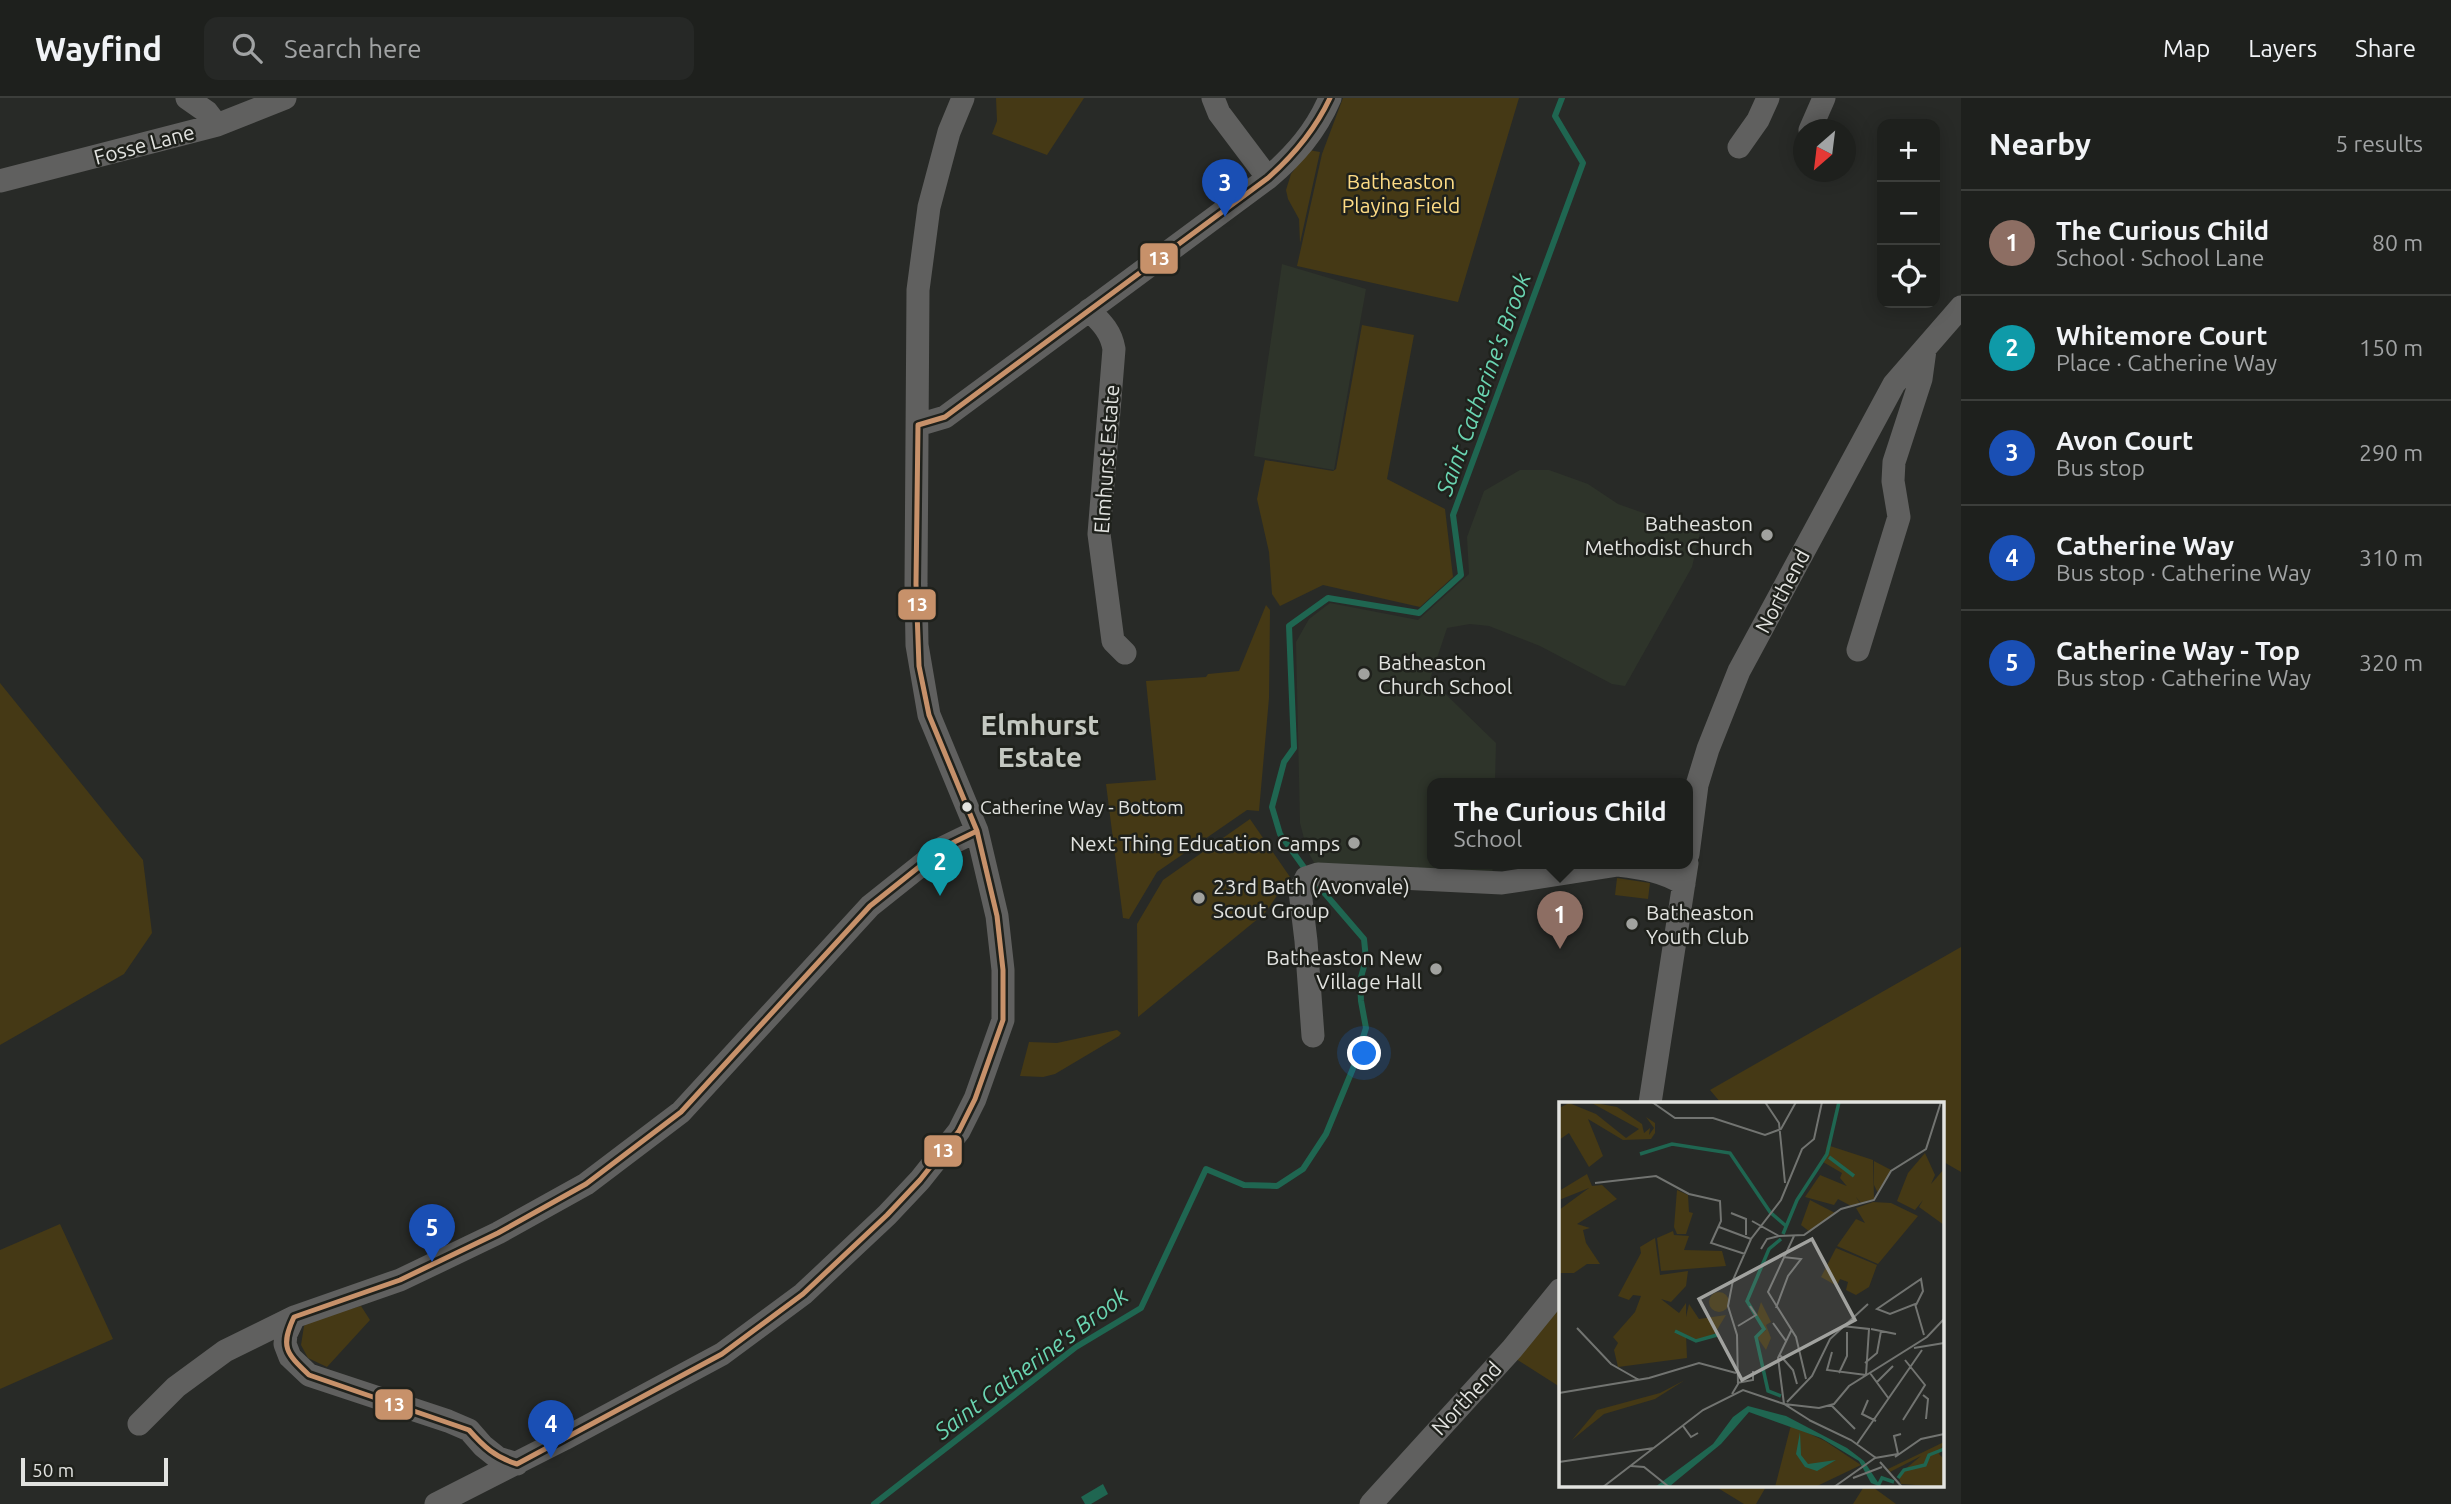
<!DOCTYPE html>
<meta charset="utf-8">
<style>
:root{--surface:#1e201d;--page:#262826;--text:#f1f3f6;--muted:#a1a3a4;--line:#3c3e3b;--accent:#a1a29f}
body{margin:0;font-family:Ubuntu,sans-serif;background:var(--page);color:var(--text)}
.controls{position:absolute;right:21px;top:21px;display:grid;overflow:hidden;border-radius:14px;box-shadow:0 4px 18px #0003}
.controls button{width:63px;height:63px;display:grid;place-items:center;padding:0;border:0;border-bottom:2px solid var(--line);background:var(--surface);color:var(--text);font:35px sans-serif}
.compass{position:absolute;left:1793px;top:21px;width:63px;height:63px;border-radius:50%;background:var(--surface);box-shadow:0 4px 18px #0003;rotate:208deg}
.scale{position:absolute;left:21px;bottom:18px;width:147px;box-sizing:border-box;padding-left:7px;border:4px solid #e2e3e0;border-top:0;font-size:19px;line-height:24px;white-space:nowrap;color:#e2e3e0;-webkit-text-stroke:5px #1f211c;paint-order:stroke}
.you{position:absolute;left:1365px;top:956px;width:24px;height:24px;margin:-18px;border:5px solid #fff;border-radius:50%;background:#1a73e8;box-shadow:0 0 0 10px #1a73e833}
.badge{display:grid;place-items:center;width:46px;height:46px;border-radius:50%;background:var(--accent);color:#fff;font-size:23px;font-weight:700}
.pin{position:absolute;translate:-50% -58px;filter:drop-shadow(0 2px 4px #0008)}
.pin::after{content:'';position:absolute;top:37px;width:24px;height:21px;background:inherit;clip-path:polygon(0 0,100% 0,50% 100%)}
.popup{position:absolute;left:1427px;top:680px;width:266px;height:91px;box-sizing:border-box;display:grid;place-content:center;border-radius:14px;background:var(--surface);filter:drop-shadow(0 2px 5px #0005);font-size:23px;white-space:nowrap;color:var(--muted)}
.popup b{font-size:26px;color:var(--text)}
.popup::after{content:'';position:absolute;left:50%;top:100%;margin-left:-14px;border:14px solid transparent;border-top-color:var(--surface)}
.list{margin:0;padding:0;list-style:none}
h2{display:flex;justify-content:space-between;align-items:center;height:91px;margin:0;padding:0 28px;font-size:30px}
h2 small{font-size:23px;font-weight:400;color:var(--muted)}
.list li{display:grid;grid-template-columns:46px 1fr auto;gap:21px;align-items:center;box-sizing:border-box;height:105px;padding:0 28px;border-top:2px solid var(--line)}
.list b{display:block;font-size:26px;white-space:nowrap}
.list p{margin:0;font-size:23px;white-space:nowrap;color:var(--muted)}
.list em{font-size:23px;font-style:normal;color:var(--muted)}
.icon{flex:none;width:38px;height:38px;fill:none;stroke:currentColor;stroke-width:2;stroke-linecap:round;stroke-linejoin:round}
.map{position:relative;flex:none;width:1961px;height:1406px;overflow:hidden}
header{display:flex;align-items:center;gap:42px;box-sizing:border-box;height:98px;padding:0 35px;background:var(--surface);border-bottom:2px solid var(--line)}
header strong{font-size:33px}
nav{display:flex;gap:38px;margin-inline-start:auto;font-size:24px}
.search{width:490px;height:63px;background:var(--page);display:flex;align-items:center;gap:18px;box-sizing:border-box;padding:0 24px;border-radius:14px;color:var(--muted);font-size:26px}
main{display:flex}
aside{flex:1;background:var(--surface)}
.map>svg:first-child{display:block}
.built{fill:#2e342a}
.green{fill:#453915}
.water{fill:#1f6651}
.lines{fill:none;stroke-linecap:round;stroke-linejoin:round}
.stream{stroke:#1f6651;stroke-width:6}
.minor{stroke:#60605f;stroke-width:23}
.bus-1-casing{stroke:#1f211c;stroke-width:10}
.bus-1{stroke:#c7916a;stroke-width:5}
.poi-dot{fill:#a1a29f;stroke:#1f211c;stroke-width:2.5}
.bus-dot{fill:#e2e3e0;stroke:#1f211c;stroke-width:2.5}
.labels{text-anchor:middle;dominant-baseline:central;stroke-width:5;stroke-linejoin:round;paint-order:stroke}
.bus-label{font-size:19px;fill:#e2e3e0;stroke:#1f211c;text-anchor:start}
.street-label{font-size:21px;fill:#e2e3e0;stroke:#1f211c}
.park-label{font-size:21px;fill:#fedc85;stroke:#1f211c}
.poi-label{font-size:21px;fill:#e2e3e0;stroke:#1f211c;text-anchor:end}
.water-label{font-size:23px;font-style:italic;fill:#6ad5b2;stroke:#1f211c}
.district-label{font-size:28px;font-weight:bold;fill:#c4c8c1;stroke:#1f211c}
.inset-river{fill:none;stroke:#1f6651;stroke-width:3.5}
.inset-road{fill:none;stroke:#727471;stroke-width:2}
.view{fill:#a1a29f;fill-opacity:0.15;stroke:#a1a29f;stroke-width:3.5}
.inset-edge{fill:none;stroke:#e2e3e0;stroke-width:3.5}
.line-badge{stroke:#1f211c;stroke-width:2.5}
.badge-label{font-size:19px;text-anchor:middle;font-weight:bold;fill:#fff}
</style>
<header>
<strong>Wayfind</strong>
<div class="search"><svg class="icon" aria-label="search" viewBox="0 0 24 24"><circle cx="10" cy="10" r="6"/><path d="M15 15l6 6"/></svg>Search here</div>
<nav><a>Map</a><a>Layers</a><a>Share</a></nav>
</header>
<main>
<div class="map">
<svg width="1961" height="1406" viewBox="0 0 1961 1406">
<rect width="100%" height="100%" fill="#282a27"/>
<path class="built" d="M 1282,166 L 1366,191 L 1334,372 L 1254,358 Z
M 1520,372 L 1549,372 L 1588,386 L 1618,406 L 1700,435 L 1692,469 L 1625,588 L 1612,586 L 1540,548 L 1489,528 L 1470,526 L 1447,530 L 1430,581 L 1496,645 L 1495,685 L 1432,685 L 1432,765 L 1493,765 L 1492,780 L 1317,770 L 1307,752 L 1300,725 L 1296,544 L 1309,521 L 1330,505 L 1418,522 L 1469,476 L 1467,439 L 1484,393 Z"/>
<path class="green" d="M 996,0 L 1084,0 L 1047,57 L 992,36 L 997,23 Z
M 1343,0 L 1519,0 L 1458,204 L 1297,168 L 1322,56 Z
M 1309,52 L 1320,54 L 1300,145 L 1299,121 L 1288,101 L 1286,92 L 1291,76 Z
M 1362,227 L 1414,237 L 1387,381 L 1445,411 L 1453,479 L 1420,509 L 1323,487 L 1280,508 L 1272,496 L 1269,454 L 1257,401 L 1265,362 L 1333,373 L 1336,371 Z
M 1266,507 L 1270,512 L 1269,600 L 1259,713 L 1247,712 L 1157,774 L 1129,821 L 1123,820 L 1106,686 L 1156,682 L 1146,583 L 1206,579 L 1208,576 L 1239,573 Z
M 0,585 L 143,762 L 152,835 L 124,876 L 0,947 Z
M 1250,721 L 1290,779 L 1265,815 L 1138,919 L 1137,826 L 1163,782 Z
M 1617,780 L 1650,785 L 1648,801 L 1615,797 Z
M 1961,849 L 1961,1074 L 1942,1063 L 1942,1005 L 1721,1005 L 1710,992 Z
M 1117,932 L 1121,935 L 1119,938 L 1055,976 L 1043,979 L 1020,978 L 1029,944 L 1057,945 Z
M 60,1126 L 113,1241 L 0,1291 L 0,1152 Z
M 361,1208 L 370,1222 L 327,1269 L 308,1260 L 301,1247 L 304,1228 L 310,1222 Z
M 1560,1209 L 1560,1289 L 1516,1261 Z
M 1713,1387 L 1767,1387 L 1756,1406 L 1744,1406 Z
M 1865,1387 L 1870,1387 L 1896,1406 L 1853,1406 Z"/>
<path class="water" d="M 1103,1386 L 1108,1396 L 1091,1406 L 1085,1406 L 1081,1399 Z"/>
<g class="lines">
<path class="stream" d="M 1308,775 L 1280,736 L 1272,709 L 1284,664 L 1294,650 L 1289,528 L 1328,500 L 1419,515 L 1461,477 L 1453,417 L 1583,65 L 1555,18 L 1562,0
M 874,1406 L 1076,1249 L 1141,1210 L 1206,1071 L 1244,1087 L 1277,1088 L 1303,1071 L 1326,1036 L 1354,968 L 1366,930 L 1361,903 L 1360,883 L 1366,861 L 1364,841 L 1315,784"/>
<path class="minor" d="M 187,0 L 207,14 L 217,27
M 1213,0 L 1219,15 L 1268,80
M 1810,32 L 1824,0
M 1739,49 L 1758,22 L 1768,0
M 0,83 L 217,27 L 285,0
M 1089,212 C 1101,224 1111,233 1114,251 L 1099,436 L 1113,543 L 1125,555
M 918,327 L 945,319 L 1268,80 C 1295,57 1316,33 1330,0
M 1858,552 L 1899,419 L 1893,383 L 1894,364 L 1921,281 L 1925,252
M 1688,756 L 1697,687 L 1708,651 L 1739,573 L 1894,286 L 1961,209
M 1623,765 L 1618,767 C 1643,770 1663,773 1684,786
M 1313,938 L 1306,843 L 1300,793 L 1306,780 L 1318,776 L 1502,785 L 1618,767
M 1650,1005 L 1687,765
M 139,1326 L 176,1289 L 225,1253 L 294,1219
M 517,1366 L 498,1360 L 483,1348 L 469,1332 L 448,1323 L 309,1277 L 290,1259 L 285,1246 L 286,1236 L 294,1219 L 400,1182 L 498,1135 L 586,1086 L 681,1014 L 870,808 L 944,749 L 977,733
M 436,1406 L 564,1341 L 722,1256 L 803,1196 L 887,1117 L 920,1082 L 959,1033 L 975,1001 L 1003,922 L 1003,872 L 997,818 L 977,733 L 929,617 L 917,547 L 916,486 L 918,192 L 929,109 L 949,34 L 963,0
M 1371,1406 L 1512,1251 L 1560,1192"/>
<defs>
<path id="bus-1" d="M 977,733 L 997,818 L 1003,872 L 1003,922 L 975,1001 L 959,1033 L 920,1082 L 887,1117 L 803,1196 L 722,1256 L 517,1366 C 495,1359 484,1349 469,1332 L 309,1277 C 286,1255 280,1249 294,1219 L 400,1182 L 498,1135 L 586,1086 L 681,1014 L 870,808 L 944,749 Z
M 977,733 L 929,617 L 919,568 L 916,486 L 918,327 L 945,319 L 1268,80 C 1294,57 1315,32 1330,0"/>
</defs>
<use href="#bus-1" class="bus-1-casing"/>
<use href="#bus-1" class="bus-1"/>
</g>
<g class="poi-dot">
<circle cx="1767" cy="437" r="7"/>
<circle cx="1364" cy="576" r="7"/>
<circle cx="1354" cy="745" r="7"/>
<circle cx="1199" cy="800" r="7"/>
<circle cx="1632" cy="826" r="7"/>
<circle cx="1436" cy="871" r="7"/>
</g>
<circle class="bus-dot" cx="967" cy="709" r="6"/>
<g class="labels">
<g class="bus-label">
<text x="980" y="709">Catherine Way - Bottom</text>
</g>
<g class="street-label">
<text transform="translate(144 46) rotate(-15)">Fosse Lane</text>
<text transform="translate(1106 361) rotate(-86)">Elmhurst Estate</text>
<text transform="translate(1782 493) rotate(-62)">Northend</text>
<text transform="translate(1466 1300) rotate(-47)">Northend</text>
</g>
<g class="park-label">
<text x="1401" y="83">Batheaston<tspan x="1401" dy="24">Playing Field</tspan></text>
</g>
<g class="poi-label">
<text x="1753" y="425">Batheaston<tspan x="1753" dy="24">Methodist Church</tspan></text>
<text x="1378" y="564" text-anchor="start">Batheaston<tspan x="1378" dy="24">Church School</tspan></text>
<text x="1340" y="745">Next Thing Education Camps</text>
<text x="1213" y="788" text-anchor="start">23rd Bath (Avonvale)<tspan x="1213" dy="24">Scout Group</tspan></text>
<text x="1646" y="814" text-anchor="start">Batheaston<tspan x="1646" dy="24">Youth Club</tspan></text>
<text x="1422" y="859">Batheaston New<tspan x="1422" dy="24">Village Hall</tspan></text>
</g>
<g class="water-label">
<text transform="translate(1483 286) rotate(-70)">Saint Catherine's Brook</text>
<text transform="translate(1031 1265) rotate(-37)">Saint Catherine's Brook</text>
</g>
<g class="district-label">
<text x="1040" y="626">Elmhurst<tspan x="1040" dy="32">Estate</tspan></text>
</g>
</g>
<g transform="translate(1559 1004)">
<rect width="385" height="385" fill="#282a27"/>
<path d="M 31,0 L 58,5 L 83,22 L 85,31 L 91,26 L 90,33 L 95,26 L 87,15 L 96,21 L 96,31 L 92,37 L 64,38 L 29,17 L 44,54 L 30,65 L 10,31 L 0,38 L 0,6 L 10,1 L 37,12 L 67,36 L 80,27 ZM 268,43 L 314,58 L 315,97 L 302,101 L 281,76 L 283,71 L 264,60 ZM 366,51 L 376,73 L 372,82 L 385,67 L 385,123 L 360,105 L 364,98 L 356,108 L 338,99 L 349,71 ZM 315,59 L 332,68 L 319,91 L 315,83 ZM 28,72 L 33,84 L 43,83 L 58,97 L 18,122 L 31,126 L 24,128 L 27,141 L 41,162 L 28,162 L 15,171 L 0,171 L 0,108 L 30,86 L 0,98 L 0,89 ZM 261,73 L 290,85 L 301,101 L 294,105 L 279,97 L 275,103 L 246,95 ZM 118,88 L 129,93 L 130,110 L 134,111 L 127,132 L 118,132 L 115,125 ZM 251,98 L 276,111 L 251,130 L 242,123 ZM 314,100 L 332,101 L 359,114 L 319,162 L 278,144 L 297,117 L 306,121 L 297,106 ZM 114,129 L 115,133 L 130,134 L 125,148 L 163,149 L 167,164 L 102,169 L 98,136 ZM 96,136 L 101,173 L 129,169 L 127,184 L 112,200 L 102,197 L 120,211 L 127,201 L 127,215 L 130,202 L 140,217 L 167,213 L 153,236 L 137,238 L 127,233 L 128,256 L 59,265 L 55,248 L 59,241 L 54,235 L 76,210 L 82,194 L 74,193 L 70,198 L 59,194 L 82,151 L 81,145 ZM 277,146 L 318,163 L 310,185 L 297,193 L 287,188 L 289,180 L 281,177 L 278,184 L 262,175 ZM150 200a10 10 0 1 1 20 0a10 10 0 1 1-20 0ZM 202,200 L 212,220 L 207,223 L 212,236 L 207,248 L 198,235 L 207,228 L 198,213 ZM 126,278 L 96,297 L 45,312 L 13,338 L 38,308 L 101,291 ZM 232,323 L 266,339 L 302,363 L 256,385 L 216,385 ZM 385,340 L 380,352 L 385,357 L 385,385 L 342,382 L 339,373 L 362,354 L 331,370 L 329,367 Z" fill="#453915"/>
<path d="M 189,304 L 227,314 L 288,346 L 305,359 L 322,385 L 312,381 L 300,359 L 262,336 L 190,310 L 162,342 L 117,379 L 110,385 L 96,385 L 154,342 L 174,315 ZM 241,330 L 242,353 L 249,362 L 277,358 L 258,369 L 246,365 L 237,352 Z" fill="#1f6651"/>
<path class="inset-river" d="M 81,52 L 113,42 L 171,51 L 211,110 L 227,124M 270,55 L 295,74M 224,132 L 238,98 L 268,52 L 280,0M 222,137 L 210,147 L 188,199 L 205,227 L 197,235 L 209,289 L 222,294M 116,229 L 137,239 L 158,233M 339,376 L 345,368 L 366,363 L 370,353 L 385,347M 319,384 L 323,376 L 335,380"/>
<path class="inset-road" d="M 93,0 L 116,16 L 154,16 L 206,33 L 222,27 L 237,0M 206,0 L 220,21 L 226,81M 36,81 L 97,74 L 130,92 L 161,99 L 162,119 L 152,141 L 186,152M 172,111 L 187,117 L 187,133M 193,119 L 220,134 L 245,133 L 282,107 L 315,98 L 332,69 L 367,47 L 382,0M 160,125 L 192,137M 235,134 L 209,190 L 237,235 L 247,277M 202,147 L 208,137 L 220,134M 357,203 L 364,189 L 362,177 L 318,207 L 331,212 L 356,202 L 365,233M 217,206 L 229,174 L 242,157 L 224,155M 214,221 L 227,239M 179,224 L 197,213 L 191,204M 283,224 L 310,227 L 307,273M 18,226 L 52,262 L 80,278M 312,227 L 337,232M 355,246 L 385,241M 273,250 L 268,268 L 307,273M 220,252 L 234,268 L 238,282M 306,261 L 318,251 L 322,229M 280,271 L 288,254 L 288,230M 311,271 L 330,297M 318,280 L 334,264M 178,281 L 194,278 L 194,269M 0,291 L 90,276 L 140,261 L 177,271M 173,292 L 179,282 L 178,233 L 169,204 L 174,178 L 192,137 L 222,98 L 243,47 L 255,37 L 263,0M 364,293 L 369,297 L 367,317M 309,298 L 303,312 L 317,319M 228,300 L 253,274 L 271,237 L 309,202M 225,302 L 260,306 L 275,302 L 290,284 L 368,235 L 385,217M 225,302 L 219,256 L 233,227M 272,303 L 296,327M 250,318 L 292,338 L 317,356M 344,318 L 366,283 L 346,258M 124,324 L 132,335 L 139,331M 298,342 L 363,248M 339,352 L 335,334 L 342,332M 336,355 L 362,337 L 385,332M 0,360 L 95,346M 321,360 L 343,385M 72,364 L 85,365 L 110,385M 294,376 L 323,365M 44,385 L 144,308 L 184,288 L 225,302 L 252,319M 275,385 L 316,356 L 339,352"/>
<path class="view" d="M 253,137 L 296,218 L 183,278 L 140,197 Z"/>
<rect width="385" height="385" class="inset-edge"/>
</g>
<g class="line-badge">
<rect x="1139" y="144" width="40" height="33" rx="7" fill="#c7916a"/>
<rect x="897" y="490" width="40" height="33" rx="7" fill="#c7916a"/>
<rect x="923" y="1036" width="40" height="34" rx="7" fill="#c7916a"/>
<rect x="374" y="1290" width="40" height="33" rx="7" fill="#c7916a"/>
</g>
<g class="badge-label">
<text x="1159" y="167">13</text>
<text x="917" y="513">13</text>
<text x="943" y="1059">13</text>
<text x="394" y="1313">13</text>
</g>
</svg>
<div class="controls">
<button>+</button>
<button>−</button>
<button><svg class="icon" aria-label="locate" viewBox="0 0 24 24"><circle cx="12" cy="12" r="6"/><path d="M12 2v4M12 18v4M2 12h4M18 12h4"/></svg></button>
</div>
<svg class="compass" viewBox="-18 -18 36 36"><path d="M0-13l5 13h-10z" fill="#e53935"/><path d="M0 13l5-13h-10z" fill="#a1a3a4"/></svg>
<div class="scale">50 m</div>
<div class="you"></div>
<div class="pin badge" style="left:1560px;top:851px;background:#8d6e63">1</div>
<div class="popup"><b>The Curious Child</b>School</div>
<div class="pin badge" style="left:940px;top:798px;background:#0f9aa8">2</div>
<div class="pin badge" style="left:1225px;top:119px;background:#1a4fb4">3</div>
<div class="pin badge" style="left:551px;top:1360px;background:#1a4fb4">4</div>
<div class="pin badge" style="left:432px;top:1164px;background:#1a4fb4">5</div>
</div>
<aside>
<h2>Nearby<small>5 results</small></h2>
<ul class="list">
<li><span class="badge" style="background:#8d6e63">1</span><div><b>The Curious Child</b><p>School · School Lane</p></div><em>80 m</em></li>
<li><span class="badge" style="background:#0f9aa8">2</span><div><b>Whitemore Court</b><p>Place · Catherine Way</p></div><em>150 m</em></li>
<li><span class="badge" style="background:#1a4fb4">3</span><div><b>Avon Court</b><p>Bus stop</p></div><em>290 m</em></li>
<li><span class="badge" style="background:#1a4fb4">4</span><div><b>Catherine Way</b><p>Bus stop · Catherine Way</p></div><em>310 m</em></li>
<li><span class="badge" style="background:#1a4fb4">5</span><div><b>Catherine Way - Top</b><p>Bus stop · Catherine Way</p></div><em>320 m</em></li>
</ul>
</aside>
</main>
